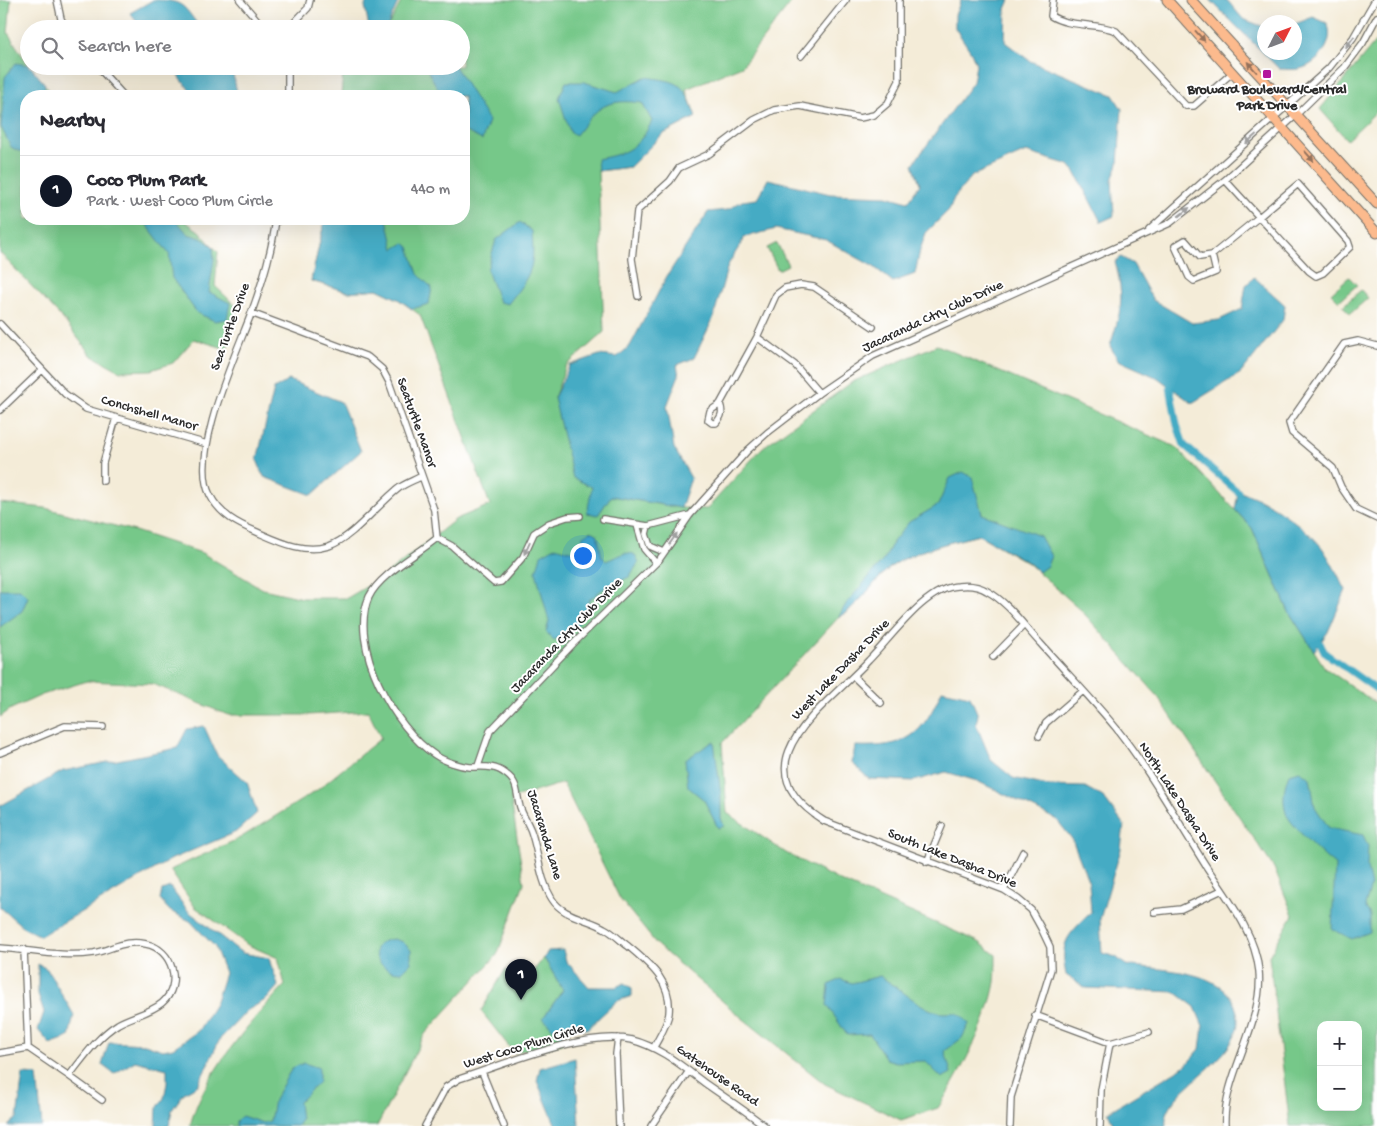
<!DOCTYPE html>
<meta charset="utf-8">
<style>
:root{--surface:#fff;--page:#f2f2f3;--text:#2b2b33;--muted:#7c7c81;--line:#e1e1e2;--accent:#111827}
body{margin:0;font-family:"Gochi Hand",sans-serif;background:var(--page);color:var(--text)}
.controls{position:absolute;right:15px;bottom:15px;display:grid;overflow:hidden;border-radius:10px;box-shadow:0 5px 20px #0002}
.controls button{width:45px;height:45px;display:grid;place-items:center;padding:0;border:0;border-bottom:1px solid var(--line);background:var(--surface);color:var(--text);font:25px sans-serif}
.compass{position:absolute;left:1257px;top:15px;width:45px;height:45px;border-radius:50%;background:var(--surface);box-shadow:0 5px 20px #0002;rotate:48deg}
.you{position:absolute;left:582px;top:555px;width:18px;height:18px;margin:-12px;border:4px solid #fff;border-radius:50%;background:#1a73e8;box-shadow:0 0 0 8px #1a73e833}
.badge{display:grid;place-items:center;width:32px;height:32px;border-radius:50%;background:var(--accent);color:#fff;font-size:16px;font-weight:700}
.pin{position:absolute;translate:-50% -41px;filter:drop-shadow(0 1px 2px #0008)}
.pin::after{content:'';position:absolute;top:26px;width:18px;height:15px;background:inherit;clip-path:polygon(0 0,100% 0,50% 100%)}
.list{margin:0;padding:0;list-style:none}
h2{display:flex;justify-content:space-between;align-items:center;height:65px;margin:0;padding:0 20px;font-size:21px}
h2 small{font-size:16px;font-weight:400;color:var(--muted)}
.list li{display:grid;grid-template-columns:32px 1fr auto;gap:15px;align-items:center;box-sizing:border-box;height:70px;padding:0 20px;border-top:1px solid var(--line)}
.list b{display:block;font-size:19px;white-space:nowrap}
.list p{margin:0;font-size:16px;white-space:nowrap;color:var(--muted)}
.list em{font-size:16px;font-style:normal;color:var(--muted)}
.icon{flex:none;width:28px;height:28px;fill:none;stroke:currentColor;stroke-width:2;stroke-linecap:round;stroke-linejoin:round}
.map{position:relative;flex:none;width:1377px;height:1126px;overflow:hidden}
.search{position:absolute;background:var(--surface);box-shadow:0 5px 20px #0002;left:20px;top:20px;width:450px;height:55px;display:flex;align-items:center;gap:12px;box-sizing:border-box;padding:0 18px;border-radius:28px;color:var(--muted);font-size:19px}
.panel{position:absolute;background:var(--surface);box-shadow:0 5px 20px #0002;left:20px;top:90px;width:450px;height:135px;border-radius:20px}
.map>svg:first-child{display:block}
.green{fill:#76c889;stroke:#507a5a;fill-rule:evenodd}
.water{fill:#44abc4;stroke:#386b78}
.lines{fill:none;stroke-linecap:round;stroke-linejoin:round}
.canal{stroke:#44abc4;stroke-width:7}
.street-casing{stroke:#716f68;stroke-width:8}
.primary-casing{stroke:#716f68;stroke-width:11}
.street{stroke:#fff;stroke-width:5.5}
.primary{stroke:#fcba8d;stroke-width:9}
.oneway{fill:#94725c}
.oneway2{fill:#a0a0a0}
.poi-dot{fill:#b5179e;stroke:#fff;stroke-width:2}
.labels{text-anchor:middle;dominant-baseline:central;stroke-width:4;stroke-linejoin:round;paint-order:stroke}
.poi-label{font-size:14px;font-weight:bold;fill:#2b2b2b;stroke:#fff}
.street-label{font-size:14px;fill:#2b2b2b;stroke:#fff}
</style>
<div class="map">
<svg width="1377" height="1126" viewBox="0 0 1377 1126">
<rect width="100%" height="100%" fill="#fff"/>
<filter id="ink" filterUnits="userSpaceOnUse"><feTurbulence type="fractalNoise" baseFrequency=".02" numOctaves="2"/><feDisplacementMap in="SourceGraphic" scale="10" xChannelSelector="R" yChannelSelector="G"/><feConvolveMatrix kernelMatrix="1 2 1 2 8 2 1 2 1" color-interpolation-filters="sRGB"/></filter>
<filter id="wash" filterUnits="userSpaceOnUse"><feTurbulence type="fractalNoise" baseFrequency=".0096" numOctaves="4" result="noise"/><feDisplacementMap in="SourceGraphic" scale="20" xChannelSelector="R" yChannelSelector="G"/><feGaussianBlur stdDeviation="1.12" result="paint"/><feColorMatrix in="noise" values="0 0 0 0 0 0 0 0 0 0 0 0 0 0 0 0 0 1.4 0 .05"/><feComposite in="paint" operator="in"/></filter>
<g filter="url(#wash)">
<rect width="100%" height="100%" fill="#f4ecd8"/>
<path class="green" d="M 0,0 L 11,0 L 8,33 L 29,66 L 54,96 L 26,96 L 26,219 L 182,219 L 199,231 L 218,252 L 215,286 L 237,307 L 227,349 L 194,339 L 173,363 L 151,370 L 120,371 L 91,355 L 63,319 L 0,253 Z
M 402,0 L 793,0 L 742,66 L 686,89 L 696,117 L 663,134 L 630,167 L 598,171 L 604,332 L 566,366 L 554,398 L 592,487 L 598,515 L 611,496 L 681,508 L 707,509 L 762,448 L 852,382 L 937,345 L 1176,447 L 1252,528 L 1289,612 L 1325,668 L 1377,704 L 1377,1126 L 1290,1126 L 1269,956 L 1293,915 L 1274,868 L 1156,694 L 1081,610 L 1028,563 L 979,535 C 952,542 905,552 885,572 C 869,588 858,606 838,618 L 722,743 L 727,813 L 786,853 L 840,881 L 979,942 L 996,955 C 996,963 996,973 995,982 C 989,1020 959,1076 938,1108 L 901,1120 L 825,1084 L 741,1017 L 658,946 L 620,899 L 563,783 L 511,799 L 524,883 L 497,955 L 425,1034 L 377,1126 L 190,1126 C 202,1076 250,1022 285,985 L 278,958 L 248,945 L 195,907 L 170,870 L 240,838 L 316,791 L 381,738 L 368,711 L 308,715 L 228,715 L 153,684 L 87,681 L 42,695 L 11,709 L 0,717 L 0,503 L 45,508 L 135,531 L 202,553 L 263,589 L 303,598 L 347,598 L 383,577 L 456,519 L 490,505 L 420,315 L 398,299 L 377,289 L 349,292 L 311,281 L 325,219 L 464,219 L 464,96 L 341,96 L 343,73 L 346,66 L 461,66 L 461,29 L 378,29 L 390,23 ZM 1321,1025 L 1358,1025 L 1358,1107 L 1321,1107 Z
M 1377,40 L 1377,111 L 1347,140 L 1320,109 Z
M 777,243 L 788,265 L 778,270 L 767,248 Z
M 1349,277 L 1357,285 L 1339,301 L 1331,293 Z
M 1361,290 L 1368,298 L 1350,314 L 1343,306 Z
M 544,958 L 563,990 L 543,1018 L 560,1036 L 563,1043 L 528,1054 L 525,1050 L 514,1053 L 481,1011 L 505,970 L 528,977 Z"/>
<path class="water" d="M 153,0 C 184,0 183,5 201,29 L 142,29 L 130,13 Z
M 367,0 L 399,0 L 387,27 L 369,28 L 365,6 Z
M 961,0 L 1010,0 L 1006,9 L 1005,42 L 1030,61 L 1113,95 L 1122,109 L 1118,164 L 1112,180 L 1114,216 L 1101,222 L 1075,172 L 1069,165 L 1026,152 L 972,176 L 954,198 L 949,210 L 926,233 L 920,250 L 915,274 L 893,282 L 874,267 L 826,240 L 776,229 L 745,237 L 728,265 L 713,319 L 694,358 L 677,365 L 679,375 L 667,406 L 674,448 L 691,478 L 681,508 L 611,496 L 598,515 L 587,513 L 592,487 L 573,478 L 554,398 L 570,365 L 599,355 L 617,357 L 630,346 L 667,276 L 708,212 L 727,210 L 742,201 L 757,199 L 768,179 L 830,194 L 887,196 L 908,202 L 920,184 L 913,164 L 973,82 L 976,64 L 971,52 L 955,28 L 955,15 Z
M 1210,0 L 1227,0 L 1243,19 L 1264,27 L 1264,52 L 1294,52 L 1295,24 L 1313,17 L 1327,23 C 1336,41 1319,65 1299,69 C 1293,70 1285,69 1279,69 Z
M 16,63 L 29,65 L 45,84 L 44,90 L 54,96 L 26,96 L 26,152 L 18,151 L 11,147 L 1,127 L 5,77 Z
M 171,66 L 231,66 L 238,96 L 194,96 Z
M 425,66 L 455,66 L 489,121 L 482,140 L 464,131 L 464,96 L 442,96 Z
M 645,77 C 682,82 683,82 696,117 L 663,134 L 630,167 L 598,171 L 597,159 C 626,154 639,148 652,121 L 642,103 C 606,98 597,107 576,135 L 570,132 L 559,98 L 566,82 L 584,82 L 617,92 Z
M 146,219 L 175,219 L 188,234 L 201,238 L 213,246 L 214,260 L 209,292 L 230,303 L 227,319 L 215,321 L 197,313 L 172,278 L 169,254 L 147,225 Z
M 325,219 L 387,219 L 394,249 L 404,243 L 409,247 L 418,274 L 432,288 L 429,304 L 412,309 L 398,299 L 377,289 L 349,292 L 311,281 Z
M 520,222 L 532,231 C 535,270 531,274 508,304 L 499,302 L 487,270 L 496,240 Z
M 1121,257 L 1133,264 L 1153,300 L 1192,323 L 1219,320 L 1242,309 L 1246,285 L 1254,277 L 1285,305 L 1283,320 L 1241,373 L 1192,403 L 1158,378 L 1118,360 L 1110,346 C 1121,311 1125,299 1115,262 Z
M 289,380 L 341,402 L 361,451 L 312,495 L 264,477 L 257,460 L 274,389 Z
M 963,472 L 972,477 L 982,514 L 1040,536 L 1051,556 L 1047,566 L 1039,572 L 1028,562 L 979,535 C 952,542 905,552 885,572 C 869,588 858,606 838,618 L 846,604 L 885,558 L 893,542 L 909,522 L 938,505 L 950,478 Z
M 1238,492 C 1261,494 1310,530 1323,549 C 1332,562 1338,576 1346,590 L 1328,632 L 1314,651 L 1289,612 L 1252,528 L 1235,510 Z
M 591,531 L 597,534 L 602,557 L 606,561 L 625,553 L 634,554 L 639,562 L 629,577 L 603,589 L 589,600 L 578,624 L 570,633 L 554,640 L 546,632 L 549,621 L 536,572 L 541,555 L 555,547 L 574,552 L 581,551 L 583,536 Z
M 0,589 L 20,589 L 28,597 L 22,611 L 0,627 Z
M 942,690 L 970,696 L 978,715 L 976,724 L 991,760 L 1013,778 L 1048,786 L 1085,787 L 1103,797 L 1124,825 L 1121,849 L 1100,919 L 1102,953 L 1116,957 L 1126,965 C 1163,971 1227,968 1237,1012 C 1248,1061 1160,1087 1166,1126 L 1114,1126 L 1108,1112 L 1186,1065 L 1200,1049 L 1203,1026 L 1195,1007 L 1175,992 L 1085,988 L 1066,975 C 1059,940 1068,936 1091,912 L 1089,883 L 1072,839 L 1057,820 L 977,781 L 946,772 L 914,781 L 869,779 L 852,763 L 855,746 C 906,748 922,737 942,690 Z
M 204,726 L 217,755 L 247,782 L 257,813 L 236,832 L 172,859 L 40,936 L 24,928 L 0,907 L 0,806 L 63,771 L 177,748 L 187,729 Z
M 714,741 L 721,795 L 721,818 L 724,826 L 718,828 L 704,800 L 688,787 L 685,760 Z
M 1300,771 L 1310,778 L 1315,807 L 1329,828 L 1363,835 L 1368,846 L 1367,868 L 1371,886 L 1365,906 L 1370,915 L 1370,932 L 1352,939 L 1332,929 L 1335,865 C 1325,858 1289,824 1286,813 C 1282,800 1284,786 1289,774 Z
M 170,887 L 188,911 L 242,953 L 269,958 C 271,968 276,975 278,986 L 267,999 L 248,1010 L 220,1039 L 198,1085 L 184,1093 L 172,1110 L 169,1126 L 156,1126 L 157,1108 L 164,1098 L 167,1083 L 167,1069 L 135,1061 L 114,1074 L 102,1065 L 109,1042 L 145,1044 L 163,1050 L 173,1048 L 198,1031 L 215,1004 L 225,973 L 215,947 L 190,921 L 170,911 L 160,900 L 162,890 Z
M 394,939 L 403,942 L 411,950 L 411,963 L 402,972 C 377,973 361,942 394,939 Z
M 563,950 L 566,961 L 589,987 L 616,987 L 624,983 L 632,988 L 632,996 L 617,1001 L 587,1029 L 575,1028 L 560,1036 L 543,1018 L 563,990 L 544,958 L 548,951 Z
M 38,964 L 47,969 L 74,1015 L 69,1037 L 50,1044 L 38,1030 L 44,1012 L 38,994 Z
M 880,976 C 894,985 919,1006 934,1011 C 949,1017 955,1005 969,1024 L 962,1038 L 945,1051 L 951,1073 L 942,1078 L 925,1061 L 896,1062 L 886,1059 L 870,1034 L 847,1035 L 827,1005 L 829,985 L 840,979 L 852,983 Z
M 575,1058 L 579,1126 L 556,1126 L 537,1081 L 540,1068 Z
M 304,1063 L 319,1068 L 319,1082 L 299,1102 L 301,1120 L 297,1126 L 236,1126 L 236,1121 L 242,1116 L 263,1123 L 270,1121 L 274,1100 L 292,1068 Z
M 23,1074 L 37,1075 L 42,1126 L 8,1126 L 17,1118 Z"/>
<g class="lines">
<path class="canal" d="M 1170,387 L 1177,425 L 1184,445 L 1238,492
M 1320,643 L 1325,653 L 1377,690"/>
</g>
</g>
<g filter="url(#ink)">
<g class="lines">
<defs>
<path id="street" d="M 57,0 L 61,19 L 67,29
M 240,0 L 265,29
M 1053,0 L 1051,16 C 1070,28 1098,22 1116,31 L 1186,106 L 1194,106 L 1232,73
M 288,29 L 308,8 L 310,0
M 801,56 L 846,0
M 97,66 L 124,96
M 288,96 L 288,66
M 276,219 C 272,251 262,284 251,314 C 236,354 189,455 210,495 C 220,515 238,524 257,532 C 280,542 304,554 329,546 C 354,537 378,504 399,488 C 406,483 415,480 422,476
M 1149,230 L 1329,68 L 1353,38 L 1375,0
M 1212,255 L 1200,257 L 1185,240 L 1175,246 L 1189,277 L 1194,281 L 1216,272 L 1212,255 L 1259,217 L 1309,271 L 1316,276 L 1323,273 L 1350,247 L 1348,241 L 1298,184 L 1259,217 L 1225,180
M 638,296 L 632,259 L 637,211 L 670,181 L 679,168 L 709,154 L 754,120 L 774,110 L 800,106 L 860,118 L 874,115 L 888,103 L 899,81 L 899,0
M 251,313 L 368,357 L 382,369 L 389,382 L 434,510 L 437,538
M 0,324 L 65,394 L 86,409 L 207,444
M 757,337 L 795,365 L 819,393
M 1377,346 L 1358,341 L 1344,344 L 1289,423 L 1292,433 L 1333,468 L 1341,487 L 1356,509 L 1377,519
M 720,404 C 723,412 722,416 716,423 L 712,423 L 708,420 L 710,411 L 720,404 L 757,337 L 776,295 L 785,288 L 801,285 L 814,287 L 873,327
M 0,410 L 42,370
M 103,481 L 103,463 L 116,418
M 580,516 L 567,517 L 549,523 L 534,533 L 523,557 L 501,582 L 494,583 L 452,546 L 437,538 C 417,555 380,574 369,597 C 348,645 394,728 435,755 C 444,761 459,766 470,767 C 483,767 495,765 506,774 C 519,783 516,794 520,807 C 523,816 528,823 531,831 C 539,854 539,878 552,899 C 563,917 587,918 604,928 C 612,932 620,940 628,946 C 649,964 672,981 669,1013 C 668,1024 659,1037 654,1047
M 603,519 L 648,526 L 690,515
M 637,525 L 644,549 L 656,563
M 648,526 L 646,534 L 650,546 L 664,552
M 993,657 L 1024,625
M 854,677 L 881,703
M 1039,736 L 1046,723 L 1083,691
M 0,753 L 65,726 L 103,727
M 478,766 L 490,731 L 573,644 L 659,560 L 690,515 L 748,450 L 767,433 L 819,393 L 873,356 L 1170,223 L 1225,180 L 1296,115 L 1345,67 L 1363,43 L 1377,17
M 927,862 L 942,826
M 1004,890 L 1023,852
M 1154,912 L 1181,909 L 1222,890
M 0,948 C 31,950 64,958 94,953 C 113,949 126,939 146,944 C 173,949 183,985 162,1003 C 150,1013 132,1016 118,1024 C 97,1037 84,1057 69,1076 L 28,1048 L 0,1053
M 24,949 L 28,1048
M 1035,1015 L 1110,1043 L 1149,1032
M 618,1038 L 616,1054 L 619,1126
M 482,1072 L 504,1126
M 69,1076 L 102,1100
M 425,1126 L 446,1087 L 459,1079 C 503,1065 587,1029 632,1040 C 660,1047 683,1067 706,1084 C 726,1098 746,1111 765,1126
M 651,1126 L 689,1071
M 1010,1126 L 1011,1097 L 1051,969 L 1050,947 L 1041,928 L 1031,910 L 1018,899 L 1004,890 L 824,821 C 733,764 826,707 869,660 C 891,638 926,587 958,586 C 967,585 979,586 987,591 C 1009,603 1023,625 1040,643 C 1065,671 1092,699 1116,728 C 1150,771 1177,820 1206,866 C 1227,898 1255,932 1259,971 C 1264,1025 1222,1076 1225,1126
M 1100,1126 L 1101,1090 L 1110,1043"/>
<path id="primary" d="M 1167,0 L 1377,233
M 1191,0 L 1377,204"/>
</defs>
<use href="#street" class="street-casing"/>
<use href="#primary" class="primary-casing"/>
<use href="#street" class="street"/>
<use href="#primary" class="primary"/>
</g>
<defs><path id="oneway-solid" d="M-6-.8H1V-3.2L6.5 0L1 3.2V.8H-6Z" transform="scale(1.25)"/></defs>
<g class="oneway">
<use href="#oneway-solid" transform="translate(1200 36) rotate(48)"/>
<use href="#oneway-solid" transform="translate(1252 67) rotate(-132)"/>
<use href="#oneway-solid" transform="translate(1309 156) rotate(49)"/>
</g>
<g class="oneway2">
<use href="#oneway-solid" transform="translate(1350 42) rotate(126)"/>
<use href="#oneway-solid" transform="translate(1251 139) rotate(138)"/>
<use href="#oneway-solid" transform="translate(1184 212) rotate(-38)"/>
<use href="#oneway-solid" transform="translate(673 539) rotate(-55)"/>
<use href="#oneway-solid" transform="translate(527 548) rotate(114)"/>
</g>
</g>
<rect class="poi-dot" x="1262" y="69" width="10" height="10" rx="2.5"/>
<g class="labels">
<g class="poi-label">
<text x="1267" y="90">Broward Boulevard/Central<tspan x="1267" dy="16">Park Drive</tspan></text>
</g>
<g class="street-label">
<text transform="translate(933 317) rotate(-25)">Jacaranda Ctry Club Drive</text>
<text transform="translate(231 327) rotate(-70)">Sea Turtle Drive</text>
<text transform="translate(149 414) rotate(16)">Conchshell Manor</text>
<text transform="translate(416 423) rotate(70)">Seaturtle Manor</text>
<text transform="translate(567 636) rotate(-46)">Jacaranda Ctry Club Drive</text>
<text transform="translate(841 670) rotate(-46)">West Lake Dasha Drive</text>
<text transform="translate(1179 802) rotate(57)">North Lake Dasha Drive</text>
<text transform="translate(544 835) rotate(73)">Jacaranda Lane</text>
<text transform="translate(952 859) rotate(22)">South Lake Dasha Drive</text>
<text transform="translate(524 1047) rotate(-17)">West Coco Plum Circle</text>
<text transform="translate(717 1076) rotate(35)">Gatehouse Road</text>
</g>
</g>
</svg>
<div class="controls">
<button>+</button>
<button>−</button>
</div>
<svg class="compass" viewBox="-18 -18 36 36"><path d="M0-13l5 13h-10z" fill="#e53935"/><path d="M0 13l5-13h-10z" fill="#7c7c81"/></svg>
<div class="you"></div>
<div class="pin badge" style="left:521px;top:1000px">1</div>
<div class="search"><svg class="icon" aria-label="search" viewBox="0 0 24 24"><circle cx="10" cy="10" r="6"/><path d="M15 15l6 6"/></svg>Search here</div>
<section class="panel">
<h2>Nearby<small></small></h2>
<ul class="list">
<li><span class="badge">1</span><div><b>Coco Plum Park</b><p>Park · West Coco Plum Circle</p></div><em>440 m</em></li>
</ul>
</section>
</div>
